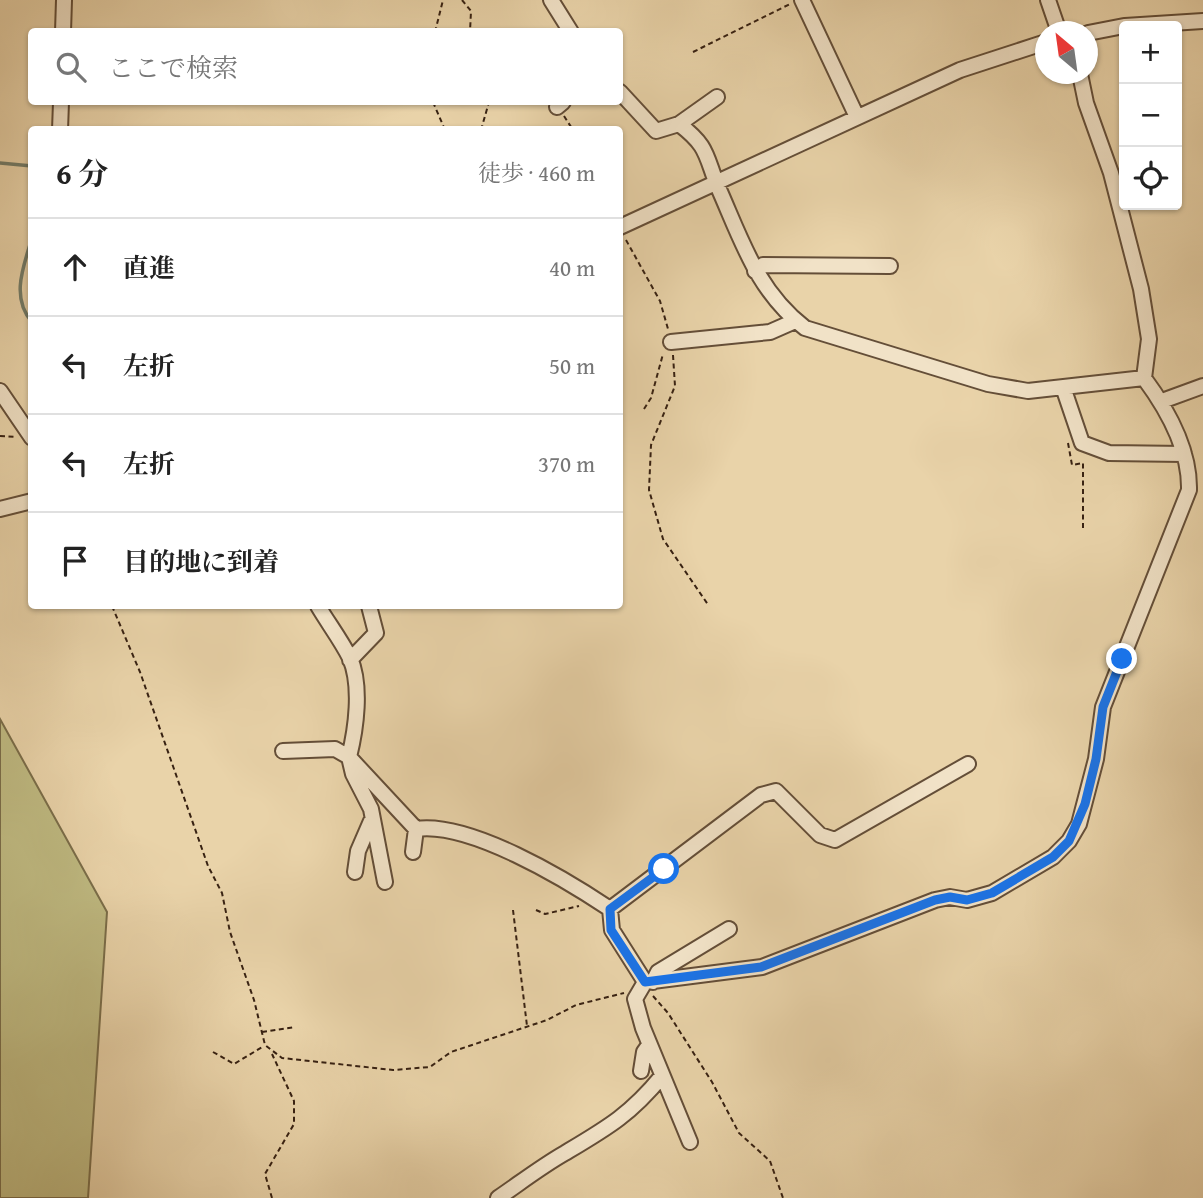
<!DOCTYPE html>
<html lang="ja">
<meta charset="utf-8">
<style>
:root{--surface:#fff;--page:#f2f2f2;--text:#222;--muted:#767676;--line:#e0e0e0}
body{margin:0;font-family:"Gentium Book Plus","Noto Serif JP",serif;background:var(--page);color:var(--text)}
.controls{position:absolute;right:21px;top:21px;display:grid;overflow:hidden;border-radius:7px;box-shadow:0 2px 5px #0004}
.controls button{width:63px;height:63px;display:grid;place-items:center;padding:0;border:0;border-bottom:2px solid var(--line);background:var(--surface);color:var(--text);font:35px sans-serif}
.compass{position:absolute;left:1035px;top:21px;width:63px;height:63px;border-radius:50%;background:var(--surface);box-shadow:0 2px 5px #0004;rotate:331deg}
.stop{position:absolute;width:21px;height:21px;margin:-16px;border:5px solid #1a73e8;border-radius:50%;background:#fff}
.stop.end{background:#1a73e8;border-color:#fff;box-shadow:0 2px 7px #0008}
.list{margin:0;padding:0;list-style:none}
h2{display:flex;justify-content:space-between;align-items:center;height:91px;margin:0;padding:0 28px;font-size:30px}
h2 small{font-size:23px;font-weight:400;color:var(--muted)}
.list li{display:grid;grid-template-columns:46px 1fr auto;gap:21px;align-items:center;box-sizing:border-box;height:98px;padding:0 28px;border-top:2px solid var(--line)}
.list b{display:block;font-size:26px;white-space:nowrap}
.list em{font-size:23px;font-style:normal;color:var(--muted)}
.icon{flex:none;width:38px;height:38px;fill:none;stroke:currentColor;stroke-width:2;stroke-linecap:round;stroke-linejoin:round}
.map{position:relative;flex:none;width:1203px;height:1198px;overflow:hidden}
.search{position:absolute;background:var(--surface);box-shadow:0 2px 5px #0004;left:28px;top:28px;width:595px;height:77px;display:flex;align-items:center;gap:18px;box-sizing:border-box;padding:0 24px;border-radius:7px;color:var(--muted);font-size:26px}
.panel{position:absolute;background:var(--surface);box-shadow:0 2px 5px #0004;left:28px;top:126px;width:595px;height:483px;border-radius:7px}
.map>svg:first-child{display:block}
.green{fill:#bfba82;stroke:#7b6e4a;stroke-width:2}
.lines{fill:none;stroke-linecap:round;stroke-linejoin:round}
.stream{stroke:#727c69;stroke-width:3.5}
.minor-casing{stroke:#644e38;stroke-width:18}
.path{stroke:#372112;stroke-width:2;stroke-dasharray:5 3.5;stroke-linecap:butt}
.minor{stroke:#f1e2c7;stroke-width:14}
.route{stroke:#1a73e8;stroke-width:9}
</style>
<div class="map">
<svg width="1203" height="1198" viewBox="0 0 1203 1198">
<rect width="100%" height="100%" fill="#e9d3a9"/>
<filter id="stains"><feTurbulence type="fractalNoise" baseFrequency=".00286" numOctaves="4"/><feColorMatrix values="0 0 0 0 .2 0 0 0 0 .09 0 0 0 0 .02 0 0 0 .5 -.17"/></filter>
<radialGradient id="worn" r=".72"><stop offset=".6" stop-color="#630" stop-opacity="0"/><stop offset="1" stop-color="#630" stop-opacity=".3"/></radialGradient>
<path class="green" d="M 0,719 L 107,912 L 88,1198 L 0,1198 Z"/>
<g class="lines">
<path class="stream" d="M 0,163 L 32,166
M 32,238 C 24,265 10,297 32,322"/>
<defs>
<path id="minor" d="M 551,0 L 571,32
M 802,0 L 857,117
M 1048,0 L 1059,32
M 1125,26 L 1203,21
M 63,32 L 64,0
M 1088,33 L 1124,26
M 620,92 L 656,131 L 679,124 C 709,147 705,155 718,187 C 742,241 757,291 805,328 L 988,384 L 1028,391 L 1144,378
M 557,107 L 563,102
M 679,124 L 717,97
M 60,130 L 61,102
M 620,227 L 960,70 L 1046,42
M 755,271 L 763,265 L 890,266
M 671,342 L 770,332 L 795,321
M 1063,387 L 1082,443 L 1109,453 L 1184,454
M 0,391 L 32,438
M 1162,401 L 1203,386
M 0,509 L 32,501
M 318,606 C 328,623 341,640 350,658 C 362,686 356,729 349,757 L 416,829 C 469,821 565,879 610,909 L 612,930 L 645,982
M 350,660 L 376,633 L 369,606
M 283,751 L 335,749 L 349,757 L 353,774 L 371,809 L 385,882
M 413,852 L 416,829
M 355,872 L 358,851 L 371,821
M 610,909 L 761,795 L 776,791 L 820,835 L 835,840 L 968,764
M 645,982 L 762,967 L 935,900 L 950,897 L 967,900 L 992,893 L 1053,857 L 1069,841 L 1079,824 L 1096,759 L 1103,707 L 1189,490 C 1190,450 1167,409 1144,378 L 1149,339 L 1141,289 L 1111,173 L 1086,103 L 1080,74
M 645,982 L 635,999 L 643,1028 L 690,1142
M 653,982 L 658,972 L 729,929
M 641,1071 L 644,1052 L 649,1045
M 498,1198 C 520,1183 542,1166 565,1153 C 607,1128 630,1115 662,1076"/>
</defs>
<use href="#minor" class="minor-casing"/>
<path class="path" d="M 462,0 L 471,11 L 470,32
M 435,32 L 443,0
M 693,52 L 790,4
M 433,102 L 445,130
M 564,116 L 573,130
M 481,130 L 489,102
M 626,240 L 660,301 L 668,329
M 673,355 L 675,386 L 651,445 L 649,490 L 663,539 L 709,606
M 644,409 L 651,398 L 663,354
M 0,436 L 16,437
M 1068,443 L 1072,465 L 1083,463 L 1083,528
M 112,606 L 140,672 L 208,866 L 222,893 L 230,932 L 254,1000 L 265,1045 L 282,1058 L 393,1070 L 430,1067 L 451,1052 L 547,1020 L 576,1005 L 624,993
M 513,910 L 527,1026
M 536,910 L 545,914 L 579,906
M 653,996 L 668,1013 L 712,1082 L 739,1133 L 770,1161 L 783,1198
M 262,1032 L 295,1027
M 213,1052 L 234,1064 L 264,1046
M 272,1198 L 265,1174 L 294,1124 L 294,1101 L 272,1054"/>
<use href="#minor" class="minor"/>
</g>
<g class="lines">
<path class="route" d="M 664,869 L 610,909 L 611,930 L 645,982 L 761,967 L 935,900 L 950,897 L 967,900 L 992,893 L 1053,857 L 1069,841 L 1085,804 L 1096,759 L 1103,707 L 1122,659"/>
</g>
<rect width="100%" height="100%" filter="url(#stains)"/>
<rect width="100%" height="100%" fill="url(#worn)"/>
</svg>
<div class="controls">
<button>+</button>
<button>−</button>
<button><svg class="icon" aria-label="locate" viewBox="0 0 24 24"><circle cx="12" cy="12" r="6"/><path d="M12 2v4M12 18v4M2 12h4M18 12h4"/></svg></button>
</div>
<svg class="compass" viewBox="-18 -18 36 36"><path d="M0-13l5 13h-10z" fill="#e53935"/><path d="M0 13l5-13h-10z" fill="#767676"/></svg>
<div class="stop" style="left:664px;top:869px"></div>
<div class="stop end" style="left:1122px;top:659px"></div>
<div class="search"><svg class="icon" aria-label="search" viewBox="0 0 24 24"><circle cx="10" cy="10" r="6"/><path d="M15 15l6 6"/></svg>ここで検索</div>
<section class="panel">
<h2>6 分<small>徒歩 · 460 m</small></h2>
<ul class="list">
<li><svg class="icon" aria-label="ahead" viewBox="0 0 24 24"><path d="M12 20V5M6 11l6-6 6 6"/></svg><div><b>直進</b></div><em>40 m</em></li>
<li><svg class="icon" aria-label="left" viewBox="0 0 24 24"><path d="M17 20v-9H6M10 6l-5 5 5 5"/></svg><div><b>左折</b></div><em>50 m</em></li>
<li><svg class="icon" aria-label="left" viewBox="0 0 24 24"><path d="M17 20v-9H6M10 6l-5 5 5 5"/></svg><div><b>左折</b></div><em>370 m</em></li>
<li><svg class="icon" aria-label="arrive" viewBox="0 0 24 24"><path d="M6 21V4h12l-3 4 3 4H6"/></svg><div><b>目的地に到着</b></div></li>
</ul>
</section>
</div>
